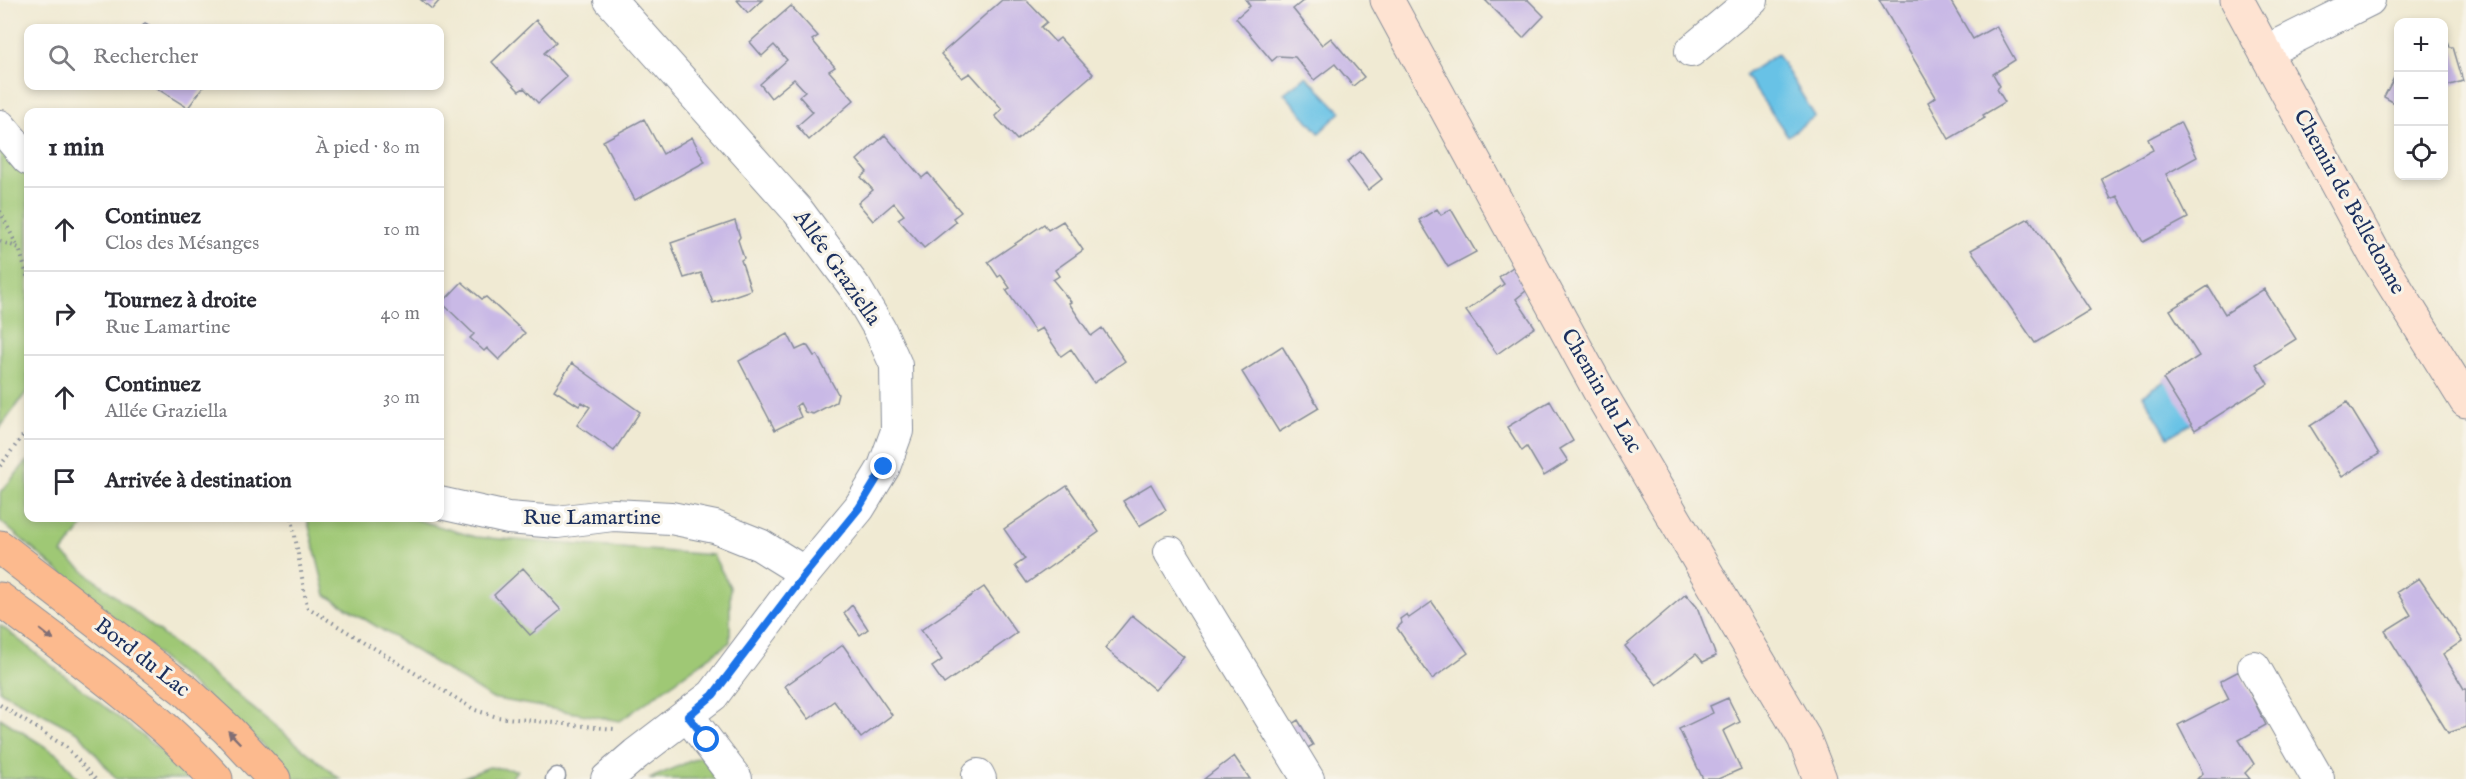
<!DOCTYPE html>
<html lang="fr">
<meta charset="utf-8">
<style>
:root{--surface:#fff;--page:#f2f2f3;--text:#2b2b33;--muted:#7c7c81;--line:#e1e1e2}
body{margin:0;font-family:"IM FELL English",serif;background:var(--page);color:var(--text)}
.controls{position:absolute;right:18px;top:18px;display:grid;overflow:hidden;border-radius:12px;box-shadow:0 3px 9px #0003}
.controls button{width:54px;height:54px;display:grid;place-items:center;padding:0;border:0;border-bottom:2px solid var(--line);background:var(--surface);color:var(--text);font:30px sans-serif}
.stop{position:absolute;width:18px;height:18px;margin:-14px;border:4px solid #1a73e8;border-radius:50%;background:#fff}
.stop.end{background:#1a73e8;border-color:#fff;box-shadow:0 2px 6px #0008}
.list{margin:0;padding:0;list-style:none}
h2{display:flex;justify-content:space-between;align-items:center;height:78px;margin:0;padding:0 24px;font-size:26px}
h2 small{font-size:20px;font-weight:400;color:var(--muted)}
.list li{display:grid;grid-template-columns:39px 1fr auto;gap:18px;align-items:center;box-sizing:border-box;height:84px;padding:0 24px;border-top:2px solid var(--line)}
.list b{display:block;font-size:22px;white-space:nowrap}
.list p{margin:0;font-size:20px;white-space:nowrap;color:var(--muted)}
.list em{font-size:20px;font-style:normal;color:var(--muted)}
.icon{flex:none;width:33px;height:33px;fill:none;stroke:currentColor;stroke-width:2;stroke-linecap:round;stroke-linejoin:round}
.map{position:relative;flex:none;width:2466px;height:779px;overflow:hidden}
.search{position:absolute;background:var(--surface);box-shadow:0 3px 9px #0003;left:24px;top:24px;width:420px;height:66px;display:flex;align-items:center;gap:15px;box-sizing:border-box;padding:0 21px;border-radius:12px;color:var(--muted);font-size:22px}
.panel{position:absolute;background:var(--surface);box-shadow:0 3px 9px #0003;left:24px;top:108px;width:420px;height:414px;border-radius:12px}
.map>svg:first-child{display:block}
.green{fill:#9fc874;stroke:#5d7c69;stroke-width:1.5}
.water{fill:#68c2e6;stroke:#4278a2;stroke-width:1.5}
.building{fill:#c9b9e6}
.lines{fill:none;stroke-linecap:round;stroke-linejoin:round}
.lane-casing{stroke:#868c98;stroke-width:19}
.street-casing{stroke:#868c98;stroke-width:34}
.secondary-casing{stroke:#868c98;stroke-width:35}
.primary-casing{stroke:#868c98;stroke-width:35}
.path{stroke:#868c98;stroke-width:4;stroke-dasharray:1.5 4.5;stroke-linecap:butt}
.lane{stroke:#fff;stroke-width:16}
.street{stroke:#fff;stroke-width:32}
.secondary{stroke:#fee3d2;stroke-width:33}
.primary{stroke:#fcba8e;stroke-width:33}
.oneway{fill:#806e74}
.route{stroke:#1a73e8;stroke-width:8}
.labels{text-anchor:middle;dominant-baseline:central;stroke-width:6;stroke-linejoin:round;paint-order:stroke}
.street-label{font-size:22px;fill:#1b2f5e;stroke:#f7f3e8}
</style>
<div class="map">
<svg width="2466" height="779" viewBox="0 0 2466 779">
<rect width="100%" height="100%" fill="#f7f3e8"/>
<filter id="ink" filterUnits="userSpaceOnUse"><feTurbulence type="fractalNoise" baseFrequency=".0167" numOctaves="2"/><feDisplacementMap in="SourceGraphic" scale="12" xChannelSelector="R" yChannelSelector="G"/><feConvolveMatrix kernelMatrix="1 2 1 2 8 2 1 2 1" color-interpolation-filters="sRGB"/></filter>
<filter id="wash" filterUnits="userSpaceOnUse"><feTurbulence type="fractalNoise" baseFrequency=".008" numOctaves="4" result="noise"/><feDisplacementMap in="SourceGraphic" scale="24" xChannelSelector="R" yChannelSelector="G"/><feGaussianBlur stdDeviation="1.35" result="paint"/><feColorMatrix in="noise" values="0 0 0 0 0 0 0 0 0 0 0 0 0 0 0 0 0 1.4 0 .05"/><feComposite in="paint" operator="in"/></filter>
<g filter="url(#wash)">
<rect width="100%" height="100%" fill="#f0ead3"/>
<path class="green" d="M 0,146 L 28,178 L 28,390 L 0,428 Z
M 28,460 L 28,518 L 89,518 L 62,553 L 340,779 L 293,779 L 278,758 L 0,521 L 0,493 Z
M 307,518 L 411,518 L 475,537 L 713,555 L 730,587 L 730,642 L 620,721 L 491,698 L 326,595 Z
M 0,625 L 165,754 L 188,779 L 116,779 L 79,733 L 0,691 Z
M 0,718 L 60,756 L 78,779 L 0,779 Z
M 702,756 L 717,779 L 649,779 Z
M 489,767 L 517,770 L 511,779 L 459,779 Z"/>
<path class="water" d="M 1777,54 L 1815,116 L 1788,136 L 1745,75 Z
M 1306,76 L 1341,112 L 1319,133 L 1284,93 Z
M 2169,378 L 2195,421 L 2168,437 L 2143,395 Z"/>
<g id="blocks">
<path class="building" d="M 421,0 L 440,0 L 432,9 Z
M 737,0 L 762,0 L 748,13 Z
M 1002,0 L 1026,0 L 1047,22 L 1041,27 L 1055,42 L 1060,38 L 1093,74 L 1017,140 L 995,116 L 1002,109 L 970,73 L 962,78 L 941,54 Z
M 1246,0 L 1304,0 L 1293,9 L 1322,45 L 1331,38 L 1364,77 L 1353,86 L 1335,64 L 1314,80 L 1295,57 L 1278,56 L 1272,61 L 1236,18 L 1250,6 Z
M 1485,0 L 1528,0 L 1544,16 L 1523,38 Z
M 1879,0 L 1950,0 L 1973,39 L 1996,26 L 2015,60 L 1993,74 L 2000,86 L 1997,89 L 2005,102 L 1983,115 L 1985,118 L 1949,139 L 1928,102 L 1936,97 Z
M 791,6 L 818,36 L 812,40 L 835,67 L 829,71 L 854,100 L 809,140 L 797,126 L 813,112 L 799,96 L 805,91 L 794,79 L 771,98 L 760,84 L 787,60 L 774,45 L 762,56 L 750,42 Z
M 536,20 L 556,42 L 544,53 L 567,77 L 538,103 L 524,88 L 519,91 L 492,62 Z
M 145,23 L 154,28 L 141,28 Z
M 2444,30 L 2449,47 L 2453,47 L 2463,81 L 2444,87 Z
M 2398,70 L 2398,105 L 2384,97 Z
M 153,86 L 204,86 L 188,108 Z
M 644,119 L 663,154 L 692,137 L 705,162 L 635,200 L 603,141 Z
M 2180,122 L 2197,157 L 2166,174 L 2188,218 L 2143,242 L 2117,196 L 2111,199 L 2101,178 L 2153,150 L 2148,139 Z
M 885,135 L 922,178 L 928,173 L 961,212 L 953,218 L 956,222 L 924,248 L 898,219 L 904,215 L 894,203 L 873,221 L 858,203 L 873,190 L 861,177 L 867,172 L 857,160 Z
M 1361,151 L 1382,179 L 1368,190 L 1347,162 Z
M 1437,209 L 1441,215 L 1451,209 L 1476,252 L 1448,267 L 1419,220 Z
M 2029,218 L 2090,310 L 2035,343 L 1971,250 Z
M 735,221 L 740,237 L 738,240 L 744,258 L 741,260 L 751,290 L 713,303 L 701,273 L 684,278 L 671,243 Z
M 1063,221 L 1083,250 L 1055,270 L 1059,276 L 1053,280 L 1071,302 L 1069,303 L 1091,336 L 1102,328 L 1125,361 L 1094,383 L 1071,349 L 1061,356 L 1042,328 L 1035,332 L 1006,290 L 1010,288 L 1001,275 L 998,277 L 988,262 L 1044,224 L 1048,230 Z
M 1517,264 L 1532,286 L 1516,299 L 1535,327 L 1497,354 L 1466,311 L 1504,284 L 1499,277 Z
M 462,282 L 482,299 L 486,297 L 525,333 L 499,360 L 487,348 L 484,351 L 470,338 L 474,334 L 442,303 Z
M 2208,286 L 2225,314 L 2264,289 L 2296,339 L 2256,364 L 2268,384 L 2195,430 L 2163,379 L 2199,356 L 2170,310 Z
M 788,334 L 796,350 L 807,345 L 814,356 L 817,355 L 838,394 L 836,402 L 813,414 L 805,412 L 800,403 L 796,406 L 801,417 L 775,430 L 739,361 Z
M 1282,346 L 1319,408 L 1279,432 L 1242,372 Z
M 572,363 L 640,412 L 614,451 L 577,425 L 590,407 L 582,402 L 579,406 L 554,390 Z
M 1550,401 L 1573,441 L 1560,449 L 1568,461 L 1544,476 L 1527,447 L 1522,451 L 1507,427 Z
M 2347,402 L 2379,454 L 2342,477 L 2310,426 Z
M 1151,484 L 1166,510 L 1139,526 L 1123,501 Z
M 1067,486 L 1099,532 L 1027,583 L 1015,566 L 1025,559 L 1004,529 Z
M 523,568 L 561,610 L 530,635 L 494,595 Z
M 2419,578 L 2462,641 L 2443,654 L 2464,689 L 2466,689 L 2466,727 L 2448,733 L 2385,631 L 2411,615 L 2397,592 Z
M 984,587 L 1017,633 L 944,684 L 932,667 L 942,660 L 921,630 Z
M 1686,594 L 1697,607 L 1716,656 L 1703,662 L 1696,654 L 1657,685 L 1625,646 Z
M 1432,602 L 1468,653 L 1432,679 L 1397,628 L 1402,623 L 1400,619 L 1407,614 L 1409,618 Z
M 852,605 L 868,629 L 860,635 L 844,613 Z
M 1132,615 L 1184,657 L 1155,690 L 1105,648 Z
M 843,645 L 892,715 L 861,738 L 834,701 L 809,719 L 785,686 Z
M 2239,671 L 2266,725 L 2239,740 L 2254,764 L 2245,773 L 2250,779 L 2197,779 L 2203,773 L 2178,725 L 2229,699 L 2220,681 Z
M 1728,698 L 1740,722 L 1723,731 L 1741,769 L 1718,779 L 1703,779 L 1679,729 L 1713,713 L 1710,706 Z
M 1298,720 L 1313,745 L 1299,753 L 1284,729 Z
M 1234,756 L 1250,779 L 1204,779 Z"/>
</g>
</g>
<g filter="url(#ink)">
<use href="#blocks" fill-opacity="0" stroke="#868c98" stroke-width="1.5"/>
<g class="lines">
<defs>
<path id="lane" d="M 554,779 L 557,776"/>
<path id="street" d="M 610,0 L 798,211 L 856,289 L 880,330 L 896,365 L 897,431 L 884,467 L 859,508 L 805,573
M 1691,51 L 1752,0
M 2265,52 L 2369,0
M 0,126 L 28,159
M 440,503 L 508,518 L 557,522 L 613,515 L 671,518 L 715,527 L 760,545 L 805,573 L 713,695 L 636,754 L 607,779
M 1170,552 L 1308,779
M 2254,667 L 2318,779
M 688,716 L 736,779
M 978,775 L 980,779"/>
<path id="secondary" d="M 1387,0 L 1602,396 L 1804,738 L 1820,779
M 2237,0 L 2374,253 L 2466,401"/>
<path id="primary" d="M 0,547 L 186,691 L 228,730 L 274,779
M 0,599 C 74,655 154,710 216,779"/>
</defs>
<use href="#lane" class="lane-casing"/>
<use href="#street" class="street-casing"/>
<use href="#secondary" class="secondary-casing"/>
<use href="#primary" class="primary-casing"/>
<path class="path" d="M 0,211 L 18,248
M 0,241 L 19,248 L 28,279
M 0,466 L 28,429
M 292,518 L 307,607 L 475,710 L 497,717 L 614,729
M 0,705 L 66,747 L 95,779"/>
<use href="#lane" class="lane"/>
<use href="#street" class="street"/>
<use href="#secondary" class="secondary"/>
<use href="#primary" class="primary"/>
</g>
<defs><path id="oneway-solid" d="M-6-.8H1V-3.2L6.5 0L1 3.2V.8H-6Z" transform="scale(1.5)"/></defs>
<g class="oneway">
<use href="#oneway-solid" transform="translate(47 635) rotate(38)"/>
<use href="#oneway-solid" transform="translate(234 737) rotate(-134)"/>
</g>
</g>
<g class="lines" filter="url(#ink)">
<path class="route" d="M 707,740 L 688,716 L 713,695 L 806,573 L 859,508 L 884,467"/>
</g>
<g class="labels">
<g class="street-label">
<text transform="translate(2349 202) rotate(61)">Chemin de Belledonne</text>
<text transform="translate(837 268) rotate(55)">Allée Graziella</text>
<text transform="translate(1601 391) rotate(60)">Chemin du Lac</text>
<text x="592" y="518">Rue Lamartine</text>
<text transform="translate(142 658) rotate(38)">Bord du Lac</text>
</g>
</g>
</svg>
<div class="controls">
<button>+</button>
<button>−</button>
<button><svg class="icon" aria-label="locate" viewBox="0 0 24 24"><circle cx="12" cy="12" r="6"/><path d="M12 2v4M12 18v4M2 12h4M18 12h4"/></svg></button>
</div>
<div class="stop" style="left:707px;top:740px"></div>
<div class="stop end" style="left:884px;top:467px"></div>
<div class="search"><svg class="icon" aria-label="search" viewBox="0 0 24 24"><circle cx="10" cy="10" r="6"/><path d="M15 15l6 6"/></svg>Rechercher</div>
<section class="panel">
<h2>1 min<small>À pied · 80 m</small></h2>
<ul class="list">
<li><svg class="icon" aria-label="ahead" viewBox="0 0 24 24"><path d="M12 20V5M6 11l6-6 6 6"/></svg><div><b>Continuez</b><p>Clos des Mésanges</p></div><em>10 m</em></li>
<li><svg class="icon" aria-label="right" viewBox="0 0 24 24"><path d="M7 20v-9h11M14 6l5 5-5 5"/></svg><div><b>Tournez à droite</b><p>Rue Lamartine</p></div><em>40 m</em></li>
<li><svg class="icon" aria-label="ahead" viewBox="0 0 24 24"><path d="M12 20V5M6 11l6-6 6 6"/></svg><div><b>Continuez</b><p>Allée Graziella</p></div><em>30 m</em></li>
<li><svg class="icon" aria-label="arrive" viewBox="0 0 24 24"><path d="M6 21V4h12l-3 4 3 4H6"/></svg><div><b>Arrivée à destination</b></div></li>
</ul>
</section>
</div>
